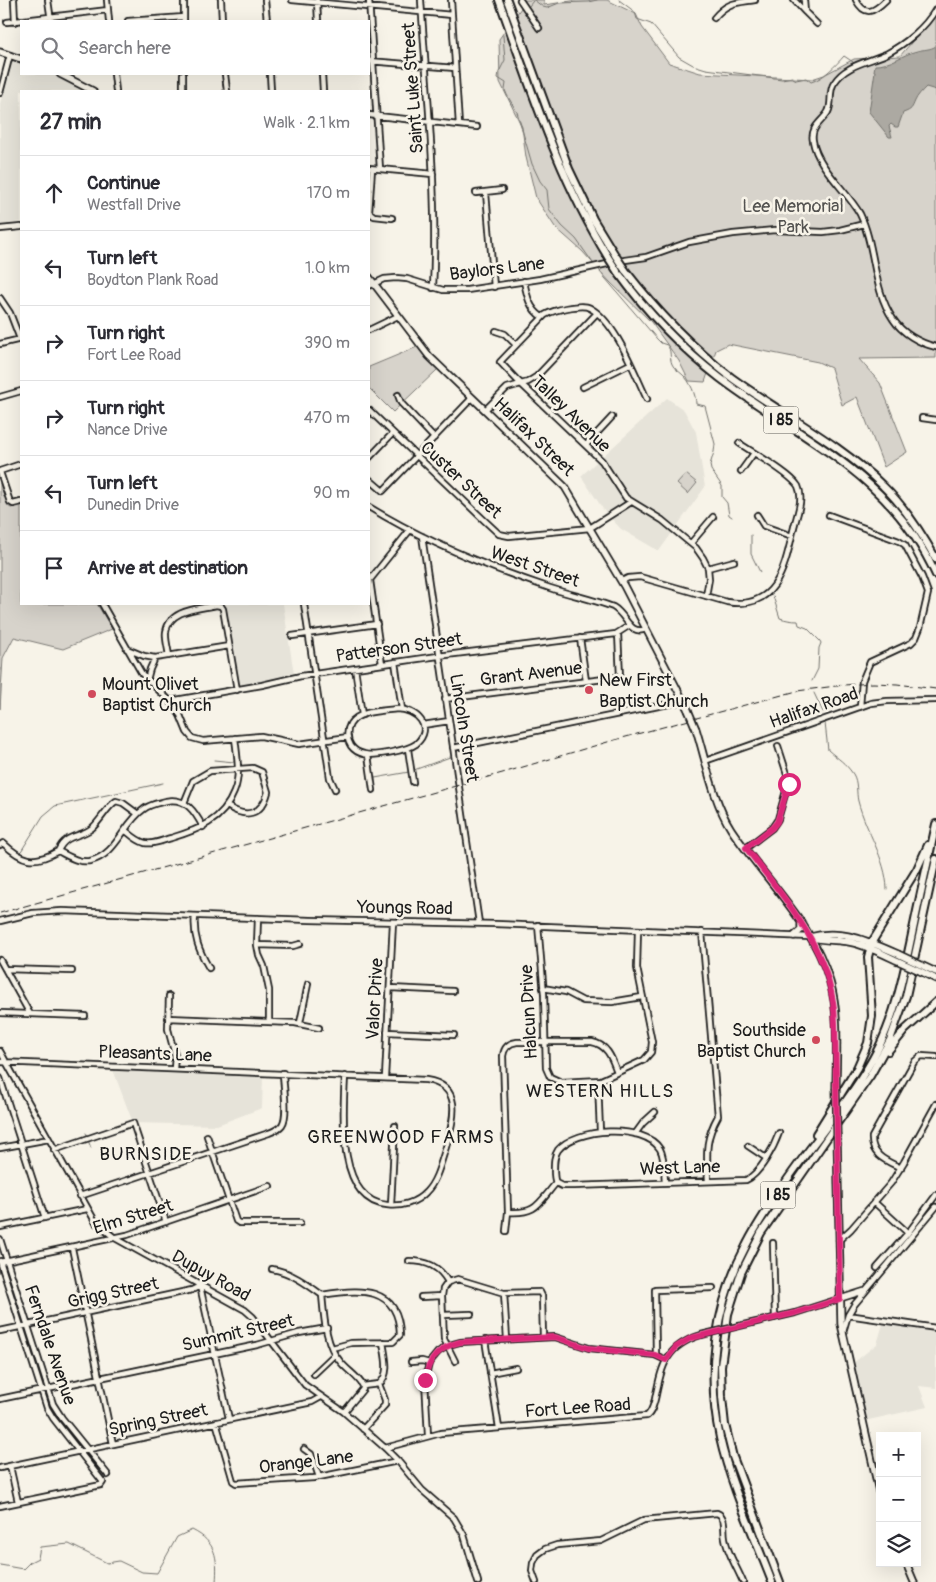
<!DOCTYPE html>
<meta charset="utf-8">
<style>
:root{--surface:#fff;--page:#f2f2f3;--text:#2b2b33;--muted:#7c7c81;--line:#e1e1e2}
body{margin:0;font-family:Pangolin,sans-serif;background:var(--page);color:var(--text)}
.controls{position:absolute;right:15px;bottom:15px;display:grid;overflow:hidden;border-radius:0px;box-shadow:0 5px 20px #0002}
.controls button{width:45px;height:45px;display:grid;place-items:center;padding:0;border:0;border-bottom:1px solid var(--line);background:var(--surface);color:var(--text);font:25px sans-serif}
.stop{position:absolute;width:15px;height:15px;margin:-11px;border:4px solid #db2777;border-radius:50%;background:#fff}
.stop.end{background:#db2777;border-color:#fff;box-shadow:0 1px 5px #0008}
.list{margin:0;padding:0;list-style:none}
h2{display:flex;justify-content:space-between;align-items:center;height:65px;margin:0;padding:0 20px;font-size:21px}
h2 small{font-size:16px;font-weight:400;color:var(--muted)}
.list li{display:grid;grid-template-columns:32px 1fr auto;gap:15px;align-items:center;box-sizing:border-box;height:75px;padding:0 20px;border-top:1px solid var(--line)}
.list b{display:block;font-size:19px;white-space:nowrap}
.list p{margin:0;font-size:16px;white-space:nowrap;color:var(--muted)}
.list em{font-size:16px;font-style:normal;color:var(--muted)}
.icon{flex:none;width:28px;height:28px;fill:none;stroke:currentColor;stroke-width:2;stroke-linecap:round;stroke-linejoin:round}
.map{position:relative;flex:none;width:936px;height:1582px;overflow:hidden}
.search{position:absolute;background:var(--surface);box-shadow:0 5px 20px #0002;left:20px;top:20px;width:350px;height:55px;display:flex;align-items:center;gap:12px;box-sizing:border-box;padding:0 18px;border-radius:0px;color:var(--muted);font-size:19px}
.panel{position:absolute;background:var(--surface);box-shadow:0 5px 20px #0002;left:20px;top:90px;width:350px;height:515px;border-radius:0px}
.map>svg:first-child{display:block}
.built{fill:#e6e3d9}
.green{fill:#d7d3cb;stroke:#7a7874}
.water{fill:#aca9a2;stroke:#72716c}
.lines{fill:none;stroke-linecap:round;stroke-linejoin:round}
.stream{stroke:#72716c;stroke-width:1}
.minor-casing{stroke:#1c1c1c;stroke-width:8}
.major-casing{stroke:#1c1c1c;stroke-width:9}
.highway-casing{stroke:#1c1c1c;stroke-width:10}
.minor{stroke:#f7f3e8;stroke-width:4.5}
.major{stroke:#f7f3e8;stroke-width:5.5}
.highway{stroke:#f7f3e8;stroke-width:6}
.rail{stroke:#1c1c1c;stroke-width:1;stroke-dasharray:8 4;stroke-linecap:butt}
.minor-bridge-casing{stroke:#1c1c1c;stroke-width:8;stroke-linecap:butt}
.major-bridge-casing{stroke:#1c1c1c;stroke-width:9;stroke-linecap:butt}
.highway-bridge-casing{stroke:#1c1c1c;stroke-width:10;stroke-linecap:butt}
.minor-bridge{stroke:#f7f3e8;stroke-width:4.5}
.major-bridge{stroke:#f7f3e8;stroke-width:5.5}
.highway-bridge{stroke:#f7f3e8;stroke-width:6}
.route{stroke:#db2777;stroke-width:6}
.poi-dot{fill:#d1495b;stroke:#f7f3e8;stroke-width:2}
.labels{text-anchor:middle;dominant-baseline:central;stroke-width:5;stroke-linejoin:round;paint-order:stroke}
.shield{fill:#f7f3e8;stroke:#5e5c59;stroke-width:1}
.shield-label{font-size:16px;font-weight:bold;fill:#1c1c1c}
.street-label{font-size:18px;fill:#1c1c1c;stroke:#f7f3e8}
.park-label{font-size:18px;fill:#545351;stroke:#f7f3e8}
.poi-label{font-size:18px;fill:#1c1c1c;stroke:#f7f3e8;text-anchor:start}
.neighbourhood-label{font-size:19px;letter-spacing:1px;fill:#1c1c1c;stroke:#f7f3e8}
</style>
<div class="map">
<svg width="936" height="1582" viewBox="0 0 936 1582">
<rect width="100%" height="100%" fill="#f7f3e8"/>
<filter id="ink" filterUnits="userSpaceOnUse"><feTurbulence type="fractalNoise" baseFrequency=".02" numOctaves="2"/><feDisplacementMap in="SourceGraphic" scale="10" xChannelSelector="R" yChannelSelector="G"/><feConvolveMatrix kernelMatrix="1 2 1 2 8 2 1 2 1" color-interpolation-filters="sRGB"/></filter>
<g filter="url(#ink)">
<path class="built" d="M 11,60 L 21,62 L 21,74 L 54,74 L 88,91 L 21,91 L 21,222 L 2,225 L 0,225 L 0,104 Z
M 667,398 L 684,410 L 696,432 L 705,487 L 659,551 L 621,529 L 605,512 L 581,476 Z
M 225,604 L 283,604 L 294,674 L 263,683 L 240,687 Z
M 113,1070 L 263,1076 L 262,1108 L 217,1125 L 133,1123 Z
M 888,1322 L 936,1330 L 936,1388 L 919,1386 L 927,1407 L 864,1421 L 852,1364 L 877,1344 L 883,1324 Z"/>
<path class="green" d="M 521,0 L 544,0 L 544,5 L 578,0 L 607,0 L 636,14 L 642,27 L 669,63 L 700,73 L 812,79 L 824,75 L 854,59 L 900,56 L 922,30 L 936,7 L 936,358 L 859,359 L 880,383 L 907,452 L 884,467 L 857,397 L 842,405 L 831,368 L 818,362 L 728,344 L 716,350 L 705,382 L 689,381 L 679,361 L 651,322 L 610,282 L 582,251 L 555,227 L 536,198 L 526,157 L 522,127 L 500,82 L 499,39 L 521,8 Z
M 417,347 L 438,369 L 393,412 L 369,388 L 369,367 Z
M 686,474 L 697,483 L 688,494 L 677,484 Z
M 0,483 L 8,506 L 11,508 L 21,505 L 21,604 L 97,604 L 112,629 L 63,649 L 14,637 L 3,658 L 0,709 Z"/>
<path class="water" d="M 936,46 L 936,90 L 926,87 C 922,91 917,96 915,101 C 912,108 912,110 903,113 L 898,127 L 895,127 L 891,124 L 889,126 L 892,137 L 889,137 L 869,112 L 875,71 L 874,71 L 875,65 C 889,66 903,54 917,51 C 924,49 930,50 936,46 Z"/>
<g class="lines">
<path class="stream" d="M 534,0 L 543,7 L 547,8 L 559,3 L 588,2 L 597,0
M 619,0 L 635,12 L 637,19 L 651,24 L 679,57 L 693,65 L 706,69 L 782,79 L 792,77 L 796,80 L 806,78 L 811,82 C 823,79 836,65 844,56 L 853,62
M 529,6 L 533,1
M 503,35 L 505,60 L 499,72 L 498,78 L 506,83 L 505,90 L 507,95 L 517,112 L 532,164 L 540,181 L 547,190 L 549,209 L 562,226 L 576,239 L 593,263
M 600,272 L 657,339 L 661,343 L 667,345 C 672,351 669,357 672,364 C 674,369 679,371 683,375 C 690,381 696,395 696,404 L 705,406 L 715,444 L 714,452 L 710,465 L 711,470 L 722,486 L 722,497 L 727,503 L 729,515 L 732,517
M 751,535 L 751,554 L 760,572
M 773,596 L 780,618 C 786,620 792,621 798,621 L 799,625 L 807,628 L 820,641 L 821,643 L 819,648 L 818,669 L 812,681
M 814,693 L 823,712
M 825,723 L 828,750 C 838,759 845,762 853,774 C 858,782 856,793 858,801 C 866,832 886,858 887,889
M 214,760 L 234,762
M 414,770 L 450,757
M 375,778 L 409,772
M 20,853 L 43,816 L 55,806 L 163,783
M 86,1133 L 87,1135
M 88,1140 L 91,1148
M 0,1565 L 23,1569 L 30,1562 L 38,1558 L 40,1547 L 69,1544 L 107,1563 L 119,1561 L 142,1572 L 157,1573 L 177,1537 L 192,1530 C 216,1542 218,1557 216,1582"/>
<defs>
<path id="minor" d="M 14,0 L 15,22
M 48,0 L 51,21
M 107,0 L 109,21
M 184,0 L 184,21
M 221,0 L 222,21
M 265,0 L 267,21
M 292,0 L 452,15
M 369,0 L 380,169
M 421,0 C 427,96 438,192 433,288
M 451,0 L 459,125
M 520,0 L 539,28
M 794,0 L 805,12
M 804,0 L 805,12 L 817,24
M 856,0 C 865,17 874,12 886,0
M 317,1 L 318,21
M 936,9 C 925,28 905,44 886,54 C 868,62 845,65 834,83 C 828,92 833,103 828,112 C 822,122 810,127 813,141 C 817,167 848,192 860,214 C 876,247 872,288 893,319 C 902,333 919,343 936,347
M 714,18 C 727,2 736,3 755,0
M 128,21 L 184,17
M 7,22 L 108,10
M 369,61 L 455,68
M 114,74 L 116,91
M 225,74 L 227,91
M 270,74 L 271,91
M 322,74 L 323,91
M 183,91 L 183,74
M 0,93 L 10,55
M 369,115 L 477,127
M 369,168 L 433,174
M 372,169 L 369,212 L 374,216 L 392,218
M 476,193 L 502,190
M 486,193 L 494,287
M 0,229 L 21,227
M 524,281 C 527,296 529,308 542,317
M 369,286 L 384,279 L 396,278 L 407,279 L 443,290 L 467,290 L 540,279 L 625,260 L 646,257 L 689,242 L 733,234 L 775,230 L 823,232 L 840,230 L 864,224
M 0,298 L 10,313 L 20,339
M 369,330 L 398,316
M 496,331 L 505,334 L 516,345
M 0,344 L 21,339
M 583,387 L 630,364
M 398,395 L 401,403 L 434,438
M 0,397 L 21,391
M 647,399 C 634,372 616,322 590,308 C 582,303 553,310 545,315 L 500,362 L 517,380 L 602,461 L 626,498 L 662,520 L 696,548 L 703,558 L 708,568 L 709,579 L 706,596
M 369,410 L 484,520 L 499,534 L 509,536 L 590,528 L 631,502
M 485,410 L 507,388 L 528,382 L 536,377 L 597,313
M 922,418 L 936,420
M 586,445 L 612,417
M 369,458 L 393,433
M 0,471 L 21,464
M 741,471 L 754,453
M 0,472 L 10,502 L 13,504 L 21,502
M 369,479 L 383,491 L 472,398
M 369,507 C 426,542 487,567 550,588 C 571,595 592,599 613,607 C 627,615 629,636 646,629
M 757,515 L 764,526 L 792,536
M 829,515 L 899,541 L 905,545 L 922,577 L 928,593 L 920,628 L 916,638 L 911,643 L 870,662 L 862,681 L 860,707
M 422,536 L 479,923
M 691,543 L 713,517
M 708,568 L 734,561
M 370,580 L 382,664
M 369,581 L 410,530
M 622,581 L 628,578 L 640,577 L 727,602 C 778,611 785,565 794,527 C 797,514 804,499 798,486 C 790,473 753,453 739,443
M 102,604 L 142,674 L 170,701 L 180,715 L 187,732 L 192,738 L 203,741 L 261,736 L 299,744 L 348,737
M 304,604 L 330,778 L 335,789
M 292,636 L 377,624
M 580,638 L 586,681
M 127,649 L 144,656 L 155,658 L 229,646
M 169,656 C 168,648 165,639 166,632 C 169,609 199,609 216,605 L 221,606 L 223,609 L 237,690
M 395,662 L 402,709
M 355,668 L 362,715
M 147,680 L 150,669 L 155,658
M 445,699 L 620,677 L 618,633
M 170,701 L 262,685 L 301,676 L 438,656 L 616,634 L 630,625
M 397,709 C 416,709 435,727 416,744 C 408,750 374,757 364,754 C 359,753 354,750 351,746 C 347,740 346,731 350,724 C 359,710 383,711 397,709 Z
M 180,715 L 182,705 L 190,698
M 423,725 L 449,721
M 453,748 L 683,701
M 408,749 L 413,782
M 368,755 L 373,790
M 705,761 L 871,703 L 887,701 L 936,700
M 184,803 L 193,781 L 210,771 L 253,768 L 262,772 L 268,792 C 262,815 246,819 227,806
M 125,830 C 131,835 137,841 145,843 C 153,845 163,840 171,838 C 198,830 223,821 234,792 C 241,775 237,756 235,738
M 0,845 L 3,843 C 22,861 34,865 58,851
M 746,848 L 772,828 L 778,819 L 789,780 L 778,746
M 58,851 C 68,856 78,863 90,861 C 117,855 123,823 144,809 C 150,804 159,803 166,801 C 186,797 195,812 203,827
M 58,851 C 66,833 80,838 92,828 C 101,820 106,808 116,801 L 123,803 L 138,814
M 195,916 C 193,936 199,951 209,968
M 258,918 L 257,945 L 259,955 L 264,966 L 269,990 L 269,1022
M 0,921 L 33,913 L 62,911 L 310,920 L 495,924 L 810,937
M 538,925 L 544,994 L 546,1068 L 550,1077 L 561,1082 L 601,1080 L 644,1060 L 651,1052 L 652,1042 L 637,968 L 638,930
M 702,932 L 718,1116 C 704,1141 707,1154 708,1181
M 257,945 L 293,946 L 300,944
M 0,960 L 30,1014
M 5,969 L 72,971
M 390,988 L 453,991
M 543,988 L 566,992 L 583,1001 L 612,1002 L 642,997
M 169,996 L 168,1029 L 175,1055 L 174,1069
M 0,1013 L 85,1016
M 168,1018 L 295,1023 L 319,1028
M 300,1023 L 308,984
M 387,1032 L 454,1035
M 0,1051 L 96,1223 L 115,1238 L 245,1310 L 253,1317 L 305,1385 L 344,1412 L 385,1448 L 398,1461 L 422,1490 L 454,1518 L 464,1535 L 478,1582
M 0,1062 L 426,1080 C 465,1086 453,1121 446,1147 C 441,1162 437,1181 426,1192 C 416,1203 401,1207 387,1205 C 336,1200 343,1113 345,1076
M 0,1078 L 45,1218
M 385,1078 L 393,922
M 598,1081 L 600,1132
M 635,1134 L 643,1123 L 655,1112
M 207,1136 L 236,1221 L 239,1223 L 300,1223
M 748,1146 L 766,1158
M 0,1148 L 49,1139
M 54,1150 L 133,1123 L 166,1222
M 901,1168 C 887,1161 871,1156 872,1137 L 914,1062 L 921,1056 L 936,1057
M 556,1183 L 562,1186 L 574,1186 L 746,1180 C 760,1174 774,1147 779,1133
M 556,1183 C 554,1179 554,1174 554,1169 C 554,1162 554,1156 558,1150 C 575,1128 644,1123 660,1149 C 665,1158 664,1172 665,1182
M 80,1196 L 269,1133 C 274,1131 279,1129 282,1125 C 289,1115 283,1085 283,1073
M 874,1202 L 908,1233
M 391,1205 L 395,1126
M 508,1212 C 537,1214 538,1204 556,1183
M 0,1227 L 87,1209
M 506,1231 L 508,1212 L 503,1056 C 504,1048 509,1043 517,1042 L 592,1042 C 608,1045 612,1059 617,1072
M 0,1239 L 53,1404 L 62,1418 L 108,1475
M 839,1240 L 851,1229 L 891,1183 L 904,1162 L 936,1104
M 773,1243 L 775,1318
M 72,1248 L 113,1444
M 0,1261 L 47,1408 L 53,1418 L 103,1482 L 101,1485 L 0,1506
M 409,1261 C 427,1261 439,1266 448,1282
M 0,1262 L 127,1235 L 270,1186
M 877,1268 L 908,1233 L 936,1195
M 272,1269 C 291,1272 307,1284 322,1295
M 504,1293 L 507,1339
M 322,1295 C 359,1288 399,1286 400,1335 L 393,1342 L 351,1343 L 332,1348
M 322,1295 C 324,1315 325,1344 339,1360 C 346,1370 358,1376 363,1386
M 421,1297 L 442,1296
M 443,1315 L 471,1314
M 848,1315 L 936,1328
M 739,1326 L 795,1313 L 864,1291
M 0,1331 L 192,1290 L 200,1286 L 229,1419
M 843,1332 L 848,1315 L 854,1305 L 936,1207
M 485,1340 L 499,1428
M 656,1355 L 655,1290 L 713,1288
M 455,1361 L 444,1339 L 442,1296 L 443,1289 L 448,1282 L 458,1279 L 504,1293 L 540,1292 L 542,1296 L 543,1337
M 411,1362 L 422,1361 L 429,1363
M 490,1373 L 516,1368
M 314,1374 L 334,1355
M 379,1384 C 391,1374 385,1356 383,1342
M 363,1386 L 379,1384
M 0,1399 L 257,1345 L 299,1333 L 327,1328
M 344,1412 L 363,1389 L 363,1386
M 216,1422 L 233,1481 L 236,1483 L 314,1478 L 398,1461
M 363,1429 L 385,1405 L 385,1400 L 379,1384
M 428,1436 L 425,1380 L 429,1363 L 438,1352 L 449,1345 L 460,1342 L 555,1337 L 589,1348 L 655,1355 L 666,1360
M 385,1448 L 441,1433 L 647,1416 C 652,1412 653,1406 655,1399 C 662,1366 665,1346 701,1335
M 304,1449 L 311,1454 L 319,1477
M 10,1466 L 18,1502
M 0,1468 L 312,1402 L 321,1397
M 536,1582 L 532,1571 L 533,1563 L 537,1555 L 545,1549 L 557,1545 L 601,1541 L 644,1520 L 717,1513 C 727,1517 723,1529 725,1538 C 727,1553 737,1567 743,1582"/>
<path id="major" d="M 0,52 L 21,59
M 60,74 L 93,91
M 369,277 L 429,356 L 565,487 L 624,586 L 688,710
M 696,729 C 706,761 713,801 731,829 C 765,880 813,922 830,982 C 840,1015 836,1054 836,1088
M 794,936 L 801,930 L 801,922
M 810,937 C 841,928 871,942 898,954
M 810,937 C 823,941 836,940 849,942 C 866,945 881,953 896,960
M 921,965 L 936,972
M 920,971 L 936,979
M 837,1135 L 841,1324 L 880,1496
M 906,1563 L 914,1582"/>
<path id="highway" d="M 499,0 C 531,88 558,177 608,257
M 507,0 L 569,169 L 593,219 L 615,255
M 625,270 C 656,310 691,347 732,378 C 780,413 841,444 883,486 C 905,507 921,532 936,559
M 617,271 C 646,311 681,348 720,378 C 803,441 890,473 936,575
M 888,1051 L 905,1030 L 936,1002
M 816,1134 L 857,1068 L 868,1043 L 872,1016 L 868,957 L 872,942 L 917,869 L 928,845
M 772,1582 C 754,1535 731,1487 720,1438 C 706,1374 715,1304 746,1246 C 756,1225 770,1206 783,1186 C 814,1140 854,1097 879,1047 C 898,1008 905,966 914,925 C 921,891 929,857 936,824
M 780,1582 L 733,1457 L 725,1425 L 722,1397 L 721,1366 L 728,1314 L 741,1273 L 761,1233 L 870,1076 L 890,1040 L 906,996 L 936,859"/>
</defs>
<use href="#minor" class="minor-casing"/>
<use href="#major" class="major-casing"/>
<use href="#highway" class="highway-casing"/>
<use href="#minor" class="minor"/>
<use href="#major" class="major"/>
<use href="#highway" class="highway"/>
<path class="rail" d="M 0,913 L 506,772 L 611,741 L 797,691 L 844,685 L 873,683 L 897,684 L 936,689"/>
<defs>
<path id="minor-bridge" d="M 701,1335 L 739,1326"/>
<path id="major-bridge" d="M 688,710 L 696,729
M 898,954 L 921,965
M 896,960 L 920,971
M 836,1088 L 837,1135"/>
<path id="highway-bridge" d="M 615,255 L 625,270
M 608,257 L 617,271"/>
</defs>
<use href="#minor-bridge" class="minor-bridge-casing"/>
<use href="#major-bridge" class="major-bridge-casing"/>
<use href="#highway-bridge" class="highway-bridge-casing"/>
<use href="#minor-bridge" class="minor-bridge"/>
<use href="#major-bridge" class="major-bridge"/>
<use href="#highway-bridge" class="highway-bridge"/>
</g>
</g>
<g class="lines" filter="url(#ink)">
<path class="route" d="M 425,1380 C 428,1359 439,1347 460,1342 L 555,1337 L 588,1348 L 655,1355 L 666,1360 L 676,1347 L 691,1338 L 795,1313 L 840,1299 L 835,1023 C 833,952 787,902 746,848 L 772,828 L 777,822 L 789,784"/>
</g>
<g class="poi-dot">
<circle cx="589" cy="690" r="5"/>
<circle cx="92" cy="694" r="5"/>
<circle cx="816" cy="1040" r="5"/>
</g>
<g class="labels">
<g class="shield">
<rect x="763.5" y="406.5" width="35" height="27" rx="4"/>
<rect x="760.5" y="1181.5" width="35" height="27" rx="4"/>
</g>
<g class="shield-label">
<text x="781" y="420">I 85</text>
<text x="778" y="1195">I 85</text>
</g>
<g class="street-label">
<text transform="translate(413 88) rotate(-94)">Saint Luke Street</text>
<text transform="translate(497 269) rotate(-7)">Baylors Lane</text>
<text transform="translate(571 414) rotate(44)">Talley Avenue</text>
<text transform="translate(534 437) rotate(44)">Halifax Street</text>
<text transform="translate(461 480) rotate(43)">Custer Street</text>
<text transform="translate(535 567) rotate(19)">West Street</text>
<text transform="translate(399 648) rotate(-8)">Patterson Street</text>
<text transform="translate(531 674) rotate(-7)">Grant Avenue</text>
<text transform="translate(814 708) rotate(-19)">Halifax Road</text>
<text transform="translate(464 728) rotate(81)">Lincoln Street</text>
<text transform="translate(405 908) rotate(1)">Youngs Road</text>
<text transform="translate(375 999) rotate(-87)">Valor Drive</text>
<text transform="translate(529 1012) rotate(-93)">Halcun Drive</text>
<text transform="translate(155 1054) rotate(2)">Pleasants Lane</text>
<text transform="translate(680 1168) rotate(-2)">West Lane</text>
<text transform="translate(133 1217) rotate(-17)">Elm Street</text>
<text transform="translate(211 1276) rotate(29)">Dupuy Road</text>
<text transform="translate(113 1293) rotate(-12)">Grigg Street</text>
<text transform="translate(238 1333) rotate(-13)">Summit Street</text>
<text transform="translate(50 1345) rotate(71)">Ferndale Avenue</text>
<text transform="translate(578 1408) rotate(-4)">Fort Lee Road</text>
<text transform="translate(158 1420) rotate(-12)">Spring Street</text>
<text transform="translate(306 1462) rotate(-7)">Orange Lane</text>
</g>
<g class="park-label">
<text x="793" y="206">Lee Memorial<tspan x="793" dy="21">Park</tspan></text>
</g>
<g class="poi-label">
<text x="599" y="680">New First<tspan x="599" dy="21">Baptist Church</tspan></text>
<text x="102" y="684">Mount Olivet<tspan x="102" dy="21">Baptist Church</tspan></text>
<text x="806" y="1030" text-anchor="end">Southside<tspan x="806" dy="21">Baptist Church</tspan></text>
</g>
<g class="neighbourhood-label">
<text x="600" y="1091">WESTERN HILLS</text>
<text x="401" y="1137">GREENWOOD FARMS</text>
<text x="146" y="1154">BURNSIDE</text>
</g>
</g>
</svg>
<div class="controls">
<button>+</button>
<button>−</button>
<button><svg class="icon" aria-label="layers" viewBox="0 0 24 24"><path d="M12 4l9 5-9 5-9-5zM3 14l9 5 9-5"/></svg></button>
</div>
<div class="stop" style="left:789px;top:784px"></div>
<div class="stop end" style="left:425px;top:1380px"></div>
<div class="search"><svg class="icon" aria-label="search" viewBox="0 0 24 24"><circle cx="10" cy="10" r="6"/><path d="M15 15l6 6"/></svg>Search here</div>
<section class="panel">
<h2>27 min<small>Walk · 2.1 km</small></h2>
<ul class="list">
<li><svg class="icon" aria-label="ahead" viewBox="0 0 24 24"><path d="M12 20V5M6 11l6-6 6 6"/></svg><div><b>Continue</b><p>Westfall Drive</p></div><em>170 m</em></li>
<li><svg class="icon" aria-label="left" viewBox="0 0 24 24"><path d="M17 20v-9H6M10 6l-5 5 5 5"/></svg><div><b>Turn left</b><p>Boydton Plank Road</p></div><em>1.0 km</em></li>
<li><svg class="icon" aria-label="right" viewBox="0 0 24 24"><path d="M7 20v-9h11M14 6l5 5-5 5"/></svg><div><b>Turn right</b><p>Fort Lee Road</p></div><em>390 m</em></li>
<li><svg class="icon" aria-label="right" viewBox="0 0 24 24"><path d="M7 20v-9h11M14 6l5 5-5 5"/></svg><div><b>Turn right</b><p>Nance Drive</p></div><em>470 m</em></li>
<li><svg class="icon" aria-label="left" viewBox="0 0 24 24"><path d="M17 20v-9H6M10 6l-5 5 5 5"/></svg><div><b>Turn left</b><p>Dunedin Drive</p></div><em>90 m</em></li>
<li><svg class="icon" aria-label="arrive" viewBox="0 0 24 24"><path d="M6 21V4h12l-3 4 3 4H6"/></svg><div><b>Arrive at destination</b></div></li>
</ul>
</section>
</div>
